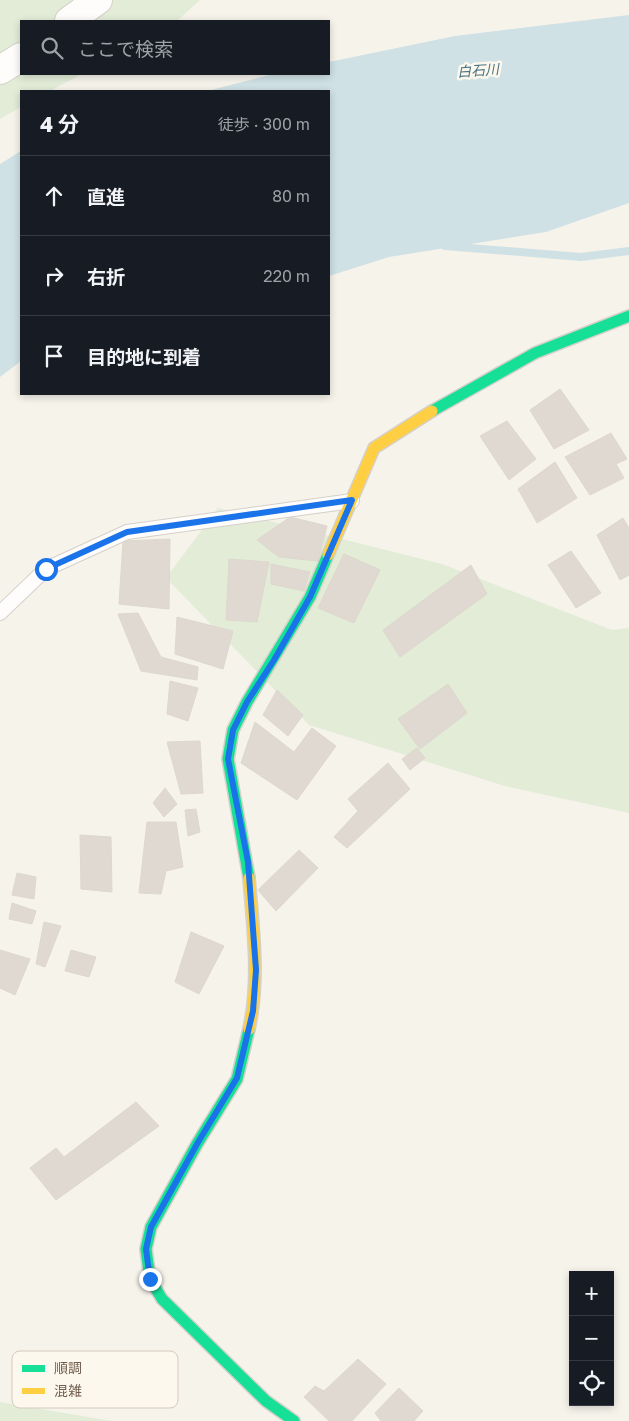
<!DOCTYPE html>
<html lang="ja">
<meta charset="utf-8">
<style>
:root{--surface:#171b24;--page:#20242c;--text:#f1f3f6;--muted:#9ea1a6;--line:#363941}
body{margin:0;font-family:"Golos Text","Noto Sans JP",sans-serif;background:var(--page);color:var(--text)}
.controls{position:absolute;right:15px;bottom:15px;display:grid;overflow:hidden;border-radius:0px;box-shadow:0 2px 8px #0003}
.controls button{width:45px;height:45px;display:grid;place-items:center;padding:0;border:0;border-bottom:1px solid var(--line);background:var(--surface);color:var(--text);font:25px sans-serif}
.stop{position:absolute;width:15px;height:15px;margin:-11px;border:4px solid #1a73e8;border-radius:50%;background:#fff}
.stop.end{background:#1a73e8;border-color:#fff;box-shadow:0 1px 5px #0008}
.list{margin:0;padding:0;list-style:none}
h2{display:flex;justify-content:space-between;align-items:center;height:65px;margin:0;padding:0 20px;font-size:21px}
h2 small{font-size:16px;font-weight:400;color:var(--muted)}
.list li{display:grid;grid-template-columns:32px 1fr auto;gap:15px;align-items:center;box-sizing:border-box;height:80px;padding:0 20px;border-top:1px solid var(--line)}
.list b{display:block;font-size:19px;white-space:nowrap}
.list em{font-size:16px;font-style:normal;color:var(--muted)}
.icon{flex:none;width:28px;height:28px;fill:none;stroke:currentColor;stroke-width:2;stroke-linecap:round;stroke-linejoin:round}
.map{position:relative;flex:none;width:629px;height:1421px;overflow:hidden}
.search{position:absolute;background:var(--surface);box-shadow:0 2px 8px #0003;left:20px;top:20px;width:310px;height:55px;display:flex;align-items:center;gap:12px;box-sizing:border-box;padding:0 18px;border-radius:0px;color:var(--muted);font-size:19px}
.panel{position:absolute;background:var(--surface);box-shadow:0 2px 8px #0003;left:20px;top:90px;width:310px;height:305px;border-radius:0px}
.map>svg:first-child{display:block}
.green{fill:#e2ecd7}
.water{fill:#cfe1e5}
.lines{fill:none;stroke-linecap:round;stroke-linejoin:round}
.stream{stroke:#cfe1e5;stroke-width:8}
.building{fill:#dfd9d1;stroke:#ded7ce}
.lane-casing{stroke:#d5d0c9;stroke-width:16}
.street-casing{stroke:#d5d0c9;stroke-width:30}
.fast-casing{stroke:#d5d0c9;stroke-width:14}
.slow-casing{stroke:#d5d0c9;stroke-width:14}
.lane{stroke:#fefdfc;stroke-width:14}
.street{stroke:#fefdfc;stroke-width:28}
.fast{stroke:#16e098;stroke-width:11}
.slow{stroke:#ffcf43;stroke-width:11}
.route{stroke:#1a73e8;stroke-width:6}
.labels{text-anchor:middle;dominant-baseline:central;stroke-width:5;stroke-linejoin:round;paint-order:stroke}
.water-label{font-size:14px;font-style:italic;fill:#4a7482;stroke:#fdf8ed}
.key{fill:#fdf8ed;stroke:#d3cabd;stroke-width:1}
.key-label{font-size:14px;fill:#715e4e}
</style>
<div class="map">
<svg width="629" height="1421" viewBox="0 0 629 1421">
<rect width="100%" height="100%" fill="#f6f3eb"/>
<path class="green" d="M 0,0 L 200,0 L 177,21 L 21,21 L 21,74 L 82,74 L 50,91 L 21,91 L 21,107 L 0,119 Z
M 218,508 L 442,564 L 612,630 L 629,628 L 629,813 L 505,786 L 309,725 L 166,578 Z
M 0,1402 L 111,1421 L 0,1421 Z"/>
<path class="water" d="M 629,15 L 629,203 L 546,232 L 389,257 L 329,276 L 329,91 L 207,91 L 273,74 L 329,74 L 329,62 L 455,36 Z
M 21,151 L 21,361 L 0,377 L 0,164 Z"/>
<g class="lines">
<path class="stream" d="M 445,244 L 445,246 L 581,257 L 629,251"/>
</g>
<path class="building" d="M 560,389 L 589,430 L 554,449 L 530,410 Z
M 507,421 L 536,459 L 509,480 L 480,436 Z
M 611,433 L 627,459 L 616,464 L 624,478 L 590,495 L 565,457 Z
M 555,462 L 577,498 L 537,523 L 518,489 Z
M 290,517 L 327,526 L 318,561 L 279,557 L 257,540 Z
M 623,518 L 629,528 L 629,575 L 620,580 L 597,535 Z
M 170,539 L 169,609 L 119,604 L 123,541 Z
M 571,551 L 601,593 L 576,608 L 548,565 Z
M 344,554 L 380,570 L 354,623 L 318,608 Z
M 229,559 L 269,562 L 257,622 L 226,620 Z
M 271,564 L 310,572 L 304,591 L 271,584 Z
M 471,565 L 487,594 L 400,657 L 383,630 Z
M 138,613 L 161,657 L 198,667 L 197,680 L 141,671 L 118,614 Z
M 177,617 L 233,631 L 223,669 L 175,654 Z
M 170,681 L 198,688 L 188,721 L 167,714 Z
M 448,684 L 467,713 L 420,749 L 398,719 Z
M 277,690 L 303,715 L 288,736 L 263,715 Z
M 255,722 L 294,752 L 312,728 L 336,746 L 297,800 L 241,763 Z
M 200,741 L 203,793 L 181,794 L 167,742 Z
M 417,748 L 425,758 L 410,770 L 402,759 Z
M 388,763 L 410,789 L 347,848 L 334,837 L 358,811 L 348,799 Z
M 165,788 L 177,804 L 164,817 L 153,803 Z
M 196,809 L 200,832 L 188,836 L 185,810 Z
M 147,822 L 176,822 L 183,867 L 166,871 L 161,894 L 139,893 Z
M 80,835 L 111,837 L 112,892 L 81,889 Z
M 299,850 L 318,868 L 276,911 L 258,890 Z
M 17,873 L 36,877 L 34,899 L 12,895 Z
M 12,903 L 36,911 L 32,924 L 9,919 Z
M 44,922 L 61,926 L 45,967 L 36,964 Z
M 191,932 L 224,946 L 199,994 L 175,982 Z
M 0,950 L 30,959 L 15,995 L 0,988 Z
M 71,950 L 96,957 L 89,977 L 65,971 Z
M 136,1102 L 159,1126 L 56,1200 L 30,1168 L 56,1148 L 64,1157 Z
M 358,1359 L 386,1384 L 352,1421 L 329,1421 L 304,1397 L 315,1386 L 324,1391 Z
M 399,1388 L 423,1411 L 414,1421 L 381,1421 L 375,1413 Z"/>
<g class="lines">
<defs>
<path id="lane" d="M 0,613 L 46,569 L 127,532 L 352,501"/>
<path id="street" d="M 69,21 L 98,0
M 0,70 L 21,57"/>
<path id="fast" d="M 432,411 L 535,353 L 629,316
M 249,878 L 228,759 L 233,730 L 247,702 L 310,597 L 328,555
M 249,1029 L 237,1079 L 197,1144 L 151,1227 L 146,1249 L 150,1279 L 162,1299 L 266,1401 L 294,1421"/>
<path id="slow" d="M 328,555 L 374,448 L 432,411
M 249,1029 C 260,979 253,928 249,878"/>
</defs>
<use href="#lane" class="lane-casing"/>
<use href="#street" class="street-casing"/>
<use href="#fast" class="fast-casing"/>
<use href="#slow" class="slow-casing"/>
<use href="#lane" class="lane"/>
<use href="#street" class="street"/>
<use href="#fast" class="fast"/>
<use href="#slow" class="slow"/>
</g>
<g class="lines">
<path class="route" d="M 46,569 L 127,532 L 352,500 L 310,597 L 274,660 L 247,702 L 233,730 L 228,759 L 248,862 L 256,970 L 253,1011 L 237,1078 L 197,1144 L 151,1227 L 146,1249 L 150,1279"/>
</g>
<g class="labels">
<g class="water-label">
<text transform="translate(478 70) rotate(-4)">白石川</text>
</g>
</g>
<rect x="12" y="1351" width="166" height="57" rx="8" class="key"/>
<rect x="22" y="1365" width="23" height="7" fill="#16e098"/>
<rect x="22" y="1388" width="23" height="6" fill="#ffcf43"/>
<g class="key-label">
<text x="54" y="1373">順調</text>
<text x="54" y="1396">混雑</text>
</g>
</svg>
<div class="controls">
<button>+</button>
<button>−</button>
<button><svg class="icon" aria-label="locate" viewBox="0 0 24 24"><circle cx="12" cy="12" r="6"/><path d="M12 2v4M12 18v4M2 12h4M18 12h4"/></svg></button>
</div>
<div class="stop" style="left:46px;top:569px"></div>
<div class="stop end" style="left:150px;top:1279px"></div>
<div class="search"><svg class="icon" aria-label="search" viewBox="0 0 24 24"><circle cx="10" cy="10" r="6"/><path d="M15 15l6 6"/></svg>ここで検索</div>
<section class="panel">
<h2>4 分<small>徒歩 · 300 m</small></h2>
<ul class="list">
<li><svg class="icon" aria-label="ahead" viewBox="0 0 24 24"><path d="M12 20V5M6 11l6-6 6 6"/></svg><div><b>直進</b></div><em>80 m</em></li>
<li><svg class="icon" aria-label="right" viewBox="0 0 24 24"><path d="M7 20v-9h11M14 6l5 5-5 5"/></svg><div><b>右折</b></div><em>220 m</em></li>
<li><svg class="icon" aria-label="arrive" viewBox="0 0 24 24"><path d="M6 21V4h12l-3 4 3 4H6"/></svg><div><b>目的地に到着</b></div></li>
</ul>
</section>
</div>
